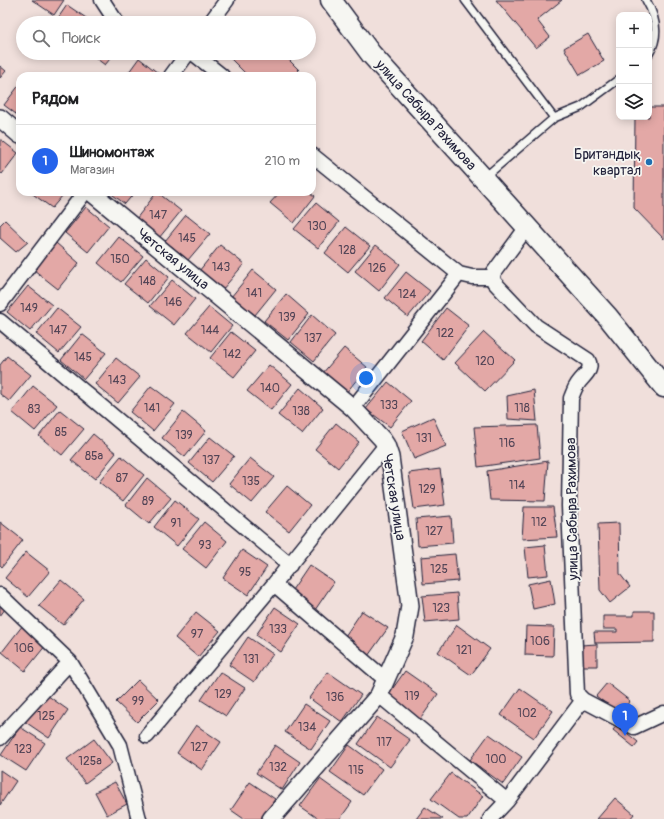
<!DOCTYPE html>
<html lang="ru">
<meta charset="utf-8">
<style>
:root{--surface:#fff;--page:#f2f2f2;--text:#202124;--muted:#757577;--line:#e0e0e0;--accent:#2563eb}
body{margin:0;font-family:Pangolin,sans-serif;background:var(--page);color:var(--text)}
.controls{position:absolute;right:12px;top:12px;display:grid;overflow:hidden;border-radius:8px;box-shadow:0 2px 10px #0003}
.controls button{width:36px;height:36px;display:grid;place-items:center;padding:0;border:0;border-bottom:1px solid var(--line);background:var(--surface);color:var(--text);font:20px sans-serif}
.you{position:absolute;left:366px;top:378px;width:14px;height:14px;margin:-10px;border:3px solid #fff;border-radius:50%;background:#1a73e8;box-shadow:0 0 0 6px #1a73e833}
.badge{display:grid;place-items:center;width:26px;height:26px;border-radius:50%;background:var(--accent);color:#fff;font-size:13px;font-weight:700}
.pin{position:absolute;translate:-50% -33px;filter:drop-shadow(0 1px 2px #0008)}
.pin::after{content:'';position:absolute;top:21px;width:14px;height:12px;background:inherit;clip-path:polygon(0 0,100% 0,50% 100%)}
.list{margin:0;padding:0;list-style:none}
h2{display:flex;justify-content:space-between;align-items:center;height:52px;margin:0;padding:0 16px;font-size:17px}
h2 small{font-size:13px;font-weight:400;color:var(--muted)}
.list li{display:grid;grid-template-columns:26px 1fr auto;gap:12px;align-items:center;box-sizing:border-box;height:72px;padding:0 16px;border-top:1px solid var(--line)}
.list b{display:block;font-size:15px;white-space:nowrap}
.list p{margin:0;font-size:13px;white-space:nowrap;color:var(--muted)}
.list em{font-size:13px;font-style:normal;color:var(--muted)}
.icon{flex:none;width:22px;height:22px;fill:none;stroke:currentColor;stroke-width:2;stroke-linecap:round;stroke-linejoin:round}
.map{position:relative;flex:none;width:664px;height:819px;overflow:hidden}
.search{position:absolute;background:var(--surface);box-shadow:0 2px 10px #0003;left:16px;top:16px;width:300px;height:44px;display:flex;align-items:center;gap:10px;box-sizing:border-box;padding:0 14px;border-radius:22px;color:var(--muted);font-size:15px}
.panel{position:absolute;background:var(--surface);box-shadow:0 2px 10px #0003;left:16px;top:72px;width:300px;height:124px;border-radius:12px}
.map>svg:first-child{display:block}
.building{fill:#e3a8a6;stroke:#22223b}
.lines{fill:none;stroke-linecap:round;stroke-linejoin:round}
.service-casing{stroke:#22223b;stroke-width:10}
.minor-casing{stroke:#22223b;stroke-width:17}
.tertiary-casing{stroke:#22223b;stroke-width:20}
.secondary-casing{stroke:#22223b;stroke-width:23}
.service{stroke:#f6f6f2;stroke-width:7}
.minor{stroke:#f6f6f2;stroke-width:14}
.tertiary{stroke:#f6f6f2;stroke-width:17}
.secondary{stroke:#f6f6f2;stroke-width:20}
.poi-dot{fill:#1f6fb2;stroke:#f6f6f2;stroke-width:1.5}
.labels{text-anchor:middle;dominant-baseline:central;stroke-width:3.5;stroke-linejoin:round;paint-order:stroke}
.number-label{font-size:12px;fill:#524456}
.street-label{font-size:14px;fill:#22223b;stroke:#f6f6f2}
.poi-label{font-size:14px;fill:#22223b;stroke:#f6f6f2;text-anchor:end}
</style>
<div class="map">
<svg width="664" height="819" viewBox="0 0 664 819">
<rect width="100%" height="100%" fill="#f0dfdb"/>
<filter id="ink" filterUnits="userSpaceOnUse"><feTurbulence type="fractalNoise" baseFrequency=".025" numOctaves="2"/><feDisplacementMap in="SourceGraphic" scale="8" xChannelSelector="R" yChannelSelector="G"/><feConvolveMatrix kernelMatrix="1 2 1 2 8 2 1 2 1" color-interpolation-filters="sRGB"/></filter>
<g filter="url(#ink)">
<path class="building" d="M 32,0 L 64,0 L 54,15 Z
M 496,0 L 562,0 L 537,20 L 550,37 L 536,48 Z
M 67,5 L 92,22 L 91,23 L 59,23 L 56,21 Z
M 247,18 L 252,23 L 243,23 Z
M 588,34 L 604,61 L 580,75 L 564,48 Z
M 89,53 L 115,53 L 105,65 Z
M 225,53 L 282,53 L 299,70 L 293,76 L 248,76 Z
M 139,58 L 158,73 L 155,76 L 126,76 Z
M 0,66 L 6,71 L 0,78 Z
M 20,84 L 20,117 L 4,105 Z
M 649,107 L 664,107 L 664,239 L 634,208 L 635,117 L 649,117 Z
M 0,139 L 18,153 L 2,174 L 0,172 Z
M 30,192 L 59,192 L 63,195 L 52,208 Z
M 109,192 L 135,192 L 125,204 Z
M 157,192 L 181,211 L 159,238 L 136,219 Z
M 280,192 L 310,192 L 315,196 L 294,223 L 270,203 Z
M 316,203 L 339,222 L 318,248 L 294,229 Z
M 86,207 L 109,226 L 88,252 L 65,233 Z
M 186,215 L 210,234 L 188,260 L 165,241 Z
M 5,220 L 28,242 L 16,252 L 0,238 L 0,225 Z
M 346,227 L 370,246 L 348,272 L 325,253 Z
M 119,237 L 143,256 L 121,282 L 98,263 Z
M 56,243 L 79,263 L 58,289 L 34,270 Z
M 220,245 L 244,264 L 222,290 L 199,271 Z
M 376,245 L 400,264 L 379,291 L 355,271 Z
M 146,258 L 169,277 L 148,303 L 124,284 Z
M 253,270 L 276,289 L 255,315 L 231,297 Z
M 406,272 L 430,291 L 408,317 L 385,298 Z
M 172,280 L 195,299 L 174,325 L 150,306 Z
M 28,286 L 52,305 L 30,331 L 7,312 Z
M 286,294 L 309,314 L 288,340 L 264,321 Z
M 209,307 L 232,326 L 211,352 L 187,333 Z
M 57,308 L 81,327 L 59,353 L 36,334 Z
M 446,308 L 469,326 L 443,360 L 421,341 Z
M 312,315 L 335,335 L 314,361 L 291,342 Z
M 231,332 L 255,351 L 234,377 L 210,358 Z
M 484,332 L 515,360 L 485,391 L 455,363 Z
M 82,334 L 106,353 L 84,379 L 61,360 Z
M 344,348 L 367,367 L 346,393 L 322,374 Z
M 7,356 L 31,375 L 9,401 L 0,394 L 0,365 Z
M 116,358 L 140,377 L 118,403 L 95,384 Z
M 269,365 L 292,384 L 271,410 L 247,391 Z
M 388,382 L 411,401 L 390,427 L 366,409 Z
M 33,386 L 57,405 L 35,431 L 12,412 Z
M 151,386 L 175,404 L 153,431 L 130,412 Z
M 300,388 L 323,408 L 302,434 L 278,415 Z
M 534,390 L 537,421 L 508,419 L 507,396 Z
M 60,410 L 84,429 L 62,455 L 39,436 Z
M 183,412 L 206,431 L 185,457 L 162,438 Z
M 433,417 L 446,446 L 414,459 L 402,431 Z
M 336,423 L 359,442 L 338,468 L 315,449 Z
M 537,425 L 540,458 L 478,467 L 474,427 Z
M 93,434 L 116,453 L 95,479 L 71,460 Z
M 210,437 L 234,456 L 212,482 L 189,463 Z
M 121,456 L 144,475 L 123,501 L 99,482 Z
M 250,458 L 274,477 L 252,503 L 229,484 Z
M 548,461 L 545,501 L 490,500 L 487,471 Z
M 440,469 L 445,505 L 414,509 L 409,473 Z
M 147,478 L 171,498 L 149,524 L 126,505 Z
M 287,486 L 310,505 L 289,531 L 265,512 Z
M 175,500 L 199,519 L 177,546 L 154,527 Z
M 524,507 L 553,507 L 557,537 L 522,539 Z
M 451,516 L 453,543 L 418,546 L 416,519 Z
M 0,522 L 23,540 L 2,567 L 0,565 Z
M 204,522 L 227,541 L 206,568 L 182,549 Z
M 619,523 L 620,574 L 630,587 L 610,603 L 600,590 L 598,524 Z
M 545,545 L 548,575 L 528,577 L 525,547 Z
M 242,550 L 267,567 L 248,595 L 223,578 Z
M 26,552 L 50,571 L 28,597 L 5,578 Z
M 455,554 L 458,581 L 423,584 L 421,557 Z
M 309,565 L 334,582 L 315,610 L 290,593 Z
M 551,579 L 555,604 L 533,609 L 528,584 Z
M 61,580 L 84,599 L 63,625 L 39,606 Z
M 457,593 L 459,619 L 425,622 L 422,596 Z
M 0,605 L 5,609 L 0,616 Z
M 275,607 L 300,624 L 281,652 L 256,635 Z
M 362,611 L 388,628 L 368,656 L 343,639 Z
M 634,611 L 654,611 L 654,642 L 595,643 L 594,632 L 617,632 L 617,629 L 603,629 L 603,616 L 634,616 Z
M 196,612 L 220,631 L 198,657 L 175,638 Z
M 23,625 L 46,645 L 25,671 L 2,652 Z
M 457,625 L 490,649 L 471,675 L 438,652 Z
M 526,626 L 554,627 L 553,656 L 525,655 Z
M 248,637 L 273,654 L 254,682 L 229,665 Z
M 597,644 L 597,666 L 582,666 L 581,645 Z
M 405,671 L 438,694 L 419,721 L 386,698 Z
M 220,672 L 245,688 L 226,716 L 201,700 Z
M 328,672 L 361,695 L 342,722 L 309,698 Z
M 138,680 L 159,700 L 137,722 L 116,702 Z
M 607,683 L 630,701 L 619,714 L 596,696 Z
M 520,688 L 553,711 L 534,738 L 501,715 Z
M 44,693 L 68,710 L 49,738 L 24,721 Z
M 304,704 L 330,721 L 311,749 L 285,732 Z
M 377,717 L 410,740 L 390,767 L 358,744 Z
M 196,725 L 221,742 L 202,770 L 177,753 Z
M 617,725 L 638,742 L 634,747 L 613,730 Z
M 20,727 L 45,743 L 26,771 L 1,755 Z
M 489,734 L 522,757 L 503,784 L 470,760 Z
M 94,739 L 112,763 L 85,783 L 67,759 Z
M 275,745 L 300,762 L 282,790 L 256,773 Z
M 349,745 L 382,769 L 363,795 L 330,772 Z
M 0,770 L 16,781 L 0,805 Z
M 451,773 L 483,796 L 467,819 L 459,819 L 431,799 Z
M 320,779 L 352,802 L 340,819 L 319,819 L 300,806 Z
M 115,782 L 127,804 L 107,815 L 95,792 Z
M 250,782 L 275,799 L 261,819 L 244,819 L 231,810 Z
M 615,798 L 634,814 L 630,819 L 597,819 Z
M 425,807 L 443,819 L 416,819 Z"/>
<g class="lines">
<defs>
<path id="service" d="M 465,0 L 554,118 L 485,177
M 646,0 C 656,17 660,36 649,54
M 554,118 L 581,107 L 619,79"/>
<path id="minor" d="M 102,0 L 117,23
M 210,23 L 227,0
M 193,53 L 222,76
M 171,76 L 188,53
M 312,155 L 459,274 L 472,277 L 493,277
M 0,304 L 85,192
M 0,321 L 290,565
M 353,408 L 459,274
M 0,595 L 70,662 L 120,745 L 139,819
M 386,680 L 274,584 L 386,445
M 379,695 L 507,801
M 583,700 L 634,727 L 664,713
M 147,736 L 274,584
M 0,738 L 70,662
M 490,819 L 507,801 L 583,700 L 577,694 L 569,506 L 571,398 C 573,394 574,389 577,385 C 582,376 594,371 588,360 L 536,326 L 494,282 L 493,277 L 494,272 L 527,227"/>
<path id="tertiary" d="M 0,118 L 20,135
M 91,192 L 353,408 L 382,439 L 386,445 L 390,457 L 410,606 L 405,636 L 379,695 L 271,819"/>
<path id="secondary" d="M 331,0 L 371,54 L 608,317 L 664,387"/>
</defs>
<use href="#service" class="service-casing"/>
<use href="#minor" class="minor-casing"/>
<use href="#tertiary" class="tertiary-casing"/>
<use href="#secondary" class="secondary-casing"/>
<use href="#service" class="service"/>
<use href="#minor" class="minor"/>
<use href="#tertiary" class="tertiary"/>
<use href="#secondary" class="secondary"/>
</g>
</g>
<circle class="poi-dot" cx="649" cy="162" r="4"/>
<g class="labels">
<g class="number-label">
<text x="158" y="215">147</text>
<text x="317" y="226">130</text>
<text x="187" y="238">145</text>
<text x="347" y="250">128</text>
<text x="120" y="259">150</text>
<text x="221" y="267">143</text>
<text x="377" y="268">126</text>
<text x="147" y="281">148</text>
<text x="254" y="293">141</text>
<text x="407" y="294">124</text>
<text x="173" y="302">146</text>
<text x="29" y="308">149</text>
<text x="287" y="317">139</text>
<text x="58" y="330">147</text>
<text x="210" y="330">144</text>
<text x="445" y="333">122</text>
<text x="313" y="338">137</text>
<text x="232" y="354">142</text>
<text x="83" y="357">145</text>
<text x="485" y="361">120</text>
<text x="117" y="380">143</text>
<text x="270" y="388">140</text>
<text x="389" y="405">133</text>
<text x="152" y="408">141</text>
<text x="522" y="408">118</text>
<text x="34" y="409">83</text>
<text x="301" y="411">138</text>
<text x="61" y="432">85</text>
<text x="184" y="435">139</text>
<text x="424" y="438">131</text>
<text x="507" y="443">116</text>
<text x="94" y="456">85а</text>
<text x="211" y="460">137</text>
<text x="122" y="478">87</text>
<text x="251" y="481">135</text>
<text x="517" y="485">114</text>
<text x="427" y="489">129</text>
<text x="148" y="501">89</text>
<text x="539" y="522">112</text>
<text x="176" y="523">91</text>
<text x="434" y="531">127</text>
<text x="205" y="545">93</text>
<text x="439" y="569">125</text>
<text x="245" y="572">95</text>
<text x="441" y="608">123</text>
<text x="278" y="629">133</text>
<text x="197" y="634">97</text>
<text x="540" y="641">106</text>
<text x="24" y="648">106</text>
<text x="464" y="650">121</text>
<text x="251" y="659">131</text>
<text x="223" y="694">129</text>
<text x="412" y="696">119</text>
<text x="335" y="697">136</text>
<text x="138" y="701">99</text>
<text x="527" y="713">102</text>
<text x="46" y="716">125</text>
<text x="307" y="727">134</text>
<text x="384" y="742">117</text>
<text x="199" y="747">127</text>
<text x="23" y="749">123</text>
<text x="496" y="759">100</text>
<text x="90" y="761">125а</text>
<text x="278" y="767">132</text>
<text x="356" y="770">115</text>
</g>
<g class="street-label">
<text transform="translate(426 115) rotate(48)">улица Сабыра Рахимова</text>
<text transform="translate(173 259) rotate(39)">Четская улица</text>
<text transform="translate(394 497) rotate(81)">Четская улица</text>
<text transform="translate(572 509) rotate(-91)">улица Сабыра Рахимова</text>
</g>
<g class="poi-label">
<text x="641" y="154">Британдық<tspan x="641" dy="16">квартал</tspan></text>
</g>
</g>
</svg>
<div class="controls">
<button>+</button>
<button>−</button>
<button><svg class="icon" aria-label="layers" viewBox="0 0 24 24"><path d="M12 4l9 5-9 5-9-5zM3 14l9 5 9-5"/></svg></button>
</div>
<div class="you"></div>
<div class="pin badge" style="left:625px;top:736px">1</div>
<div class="search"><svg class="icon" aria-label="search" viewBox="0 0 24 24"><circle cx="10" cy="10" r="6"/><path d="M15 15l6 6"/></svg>Поиск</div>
<section class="panel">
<h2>Рядом<small></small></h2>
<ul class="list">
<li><span class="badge">1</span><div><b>Шиномонтаж</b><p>Магазин</p></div><em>210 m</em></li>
</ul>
</section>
</div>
